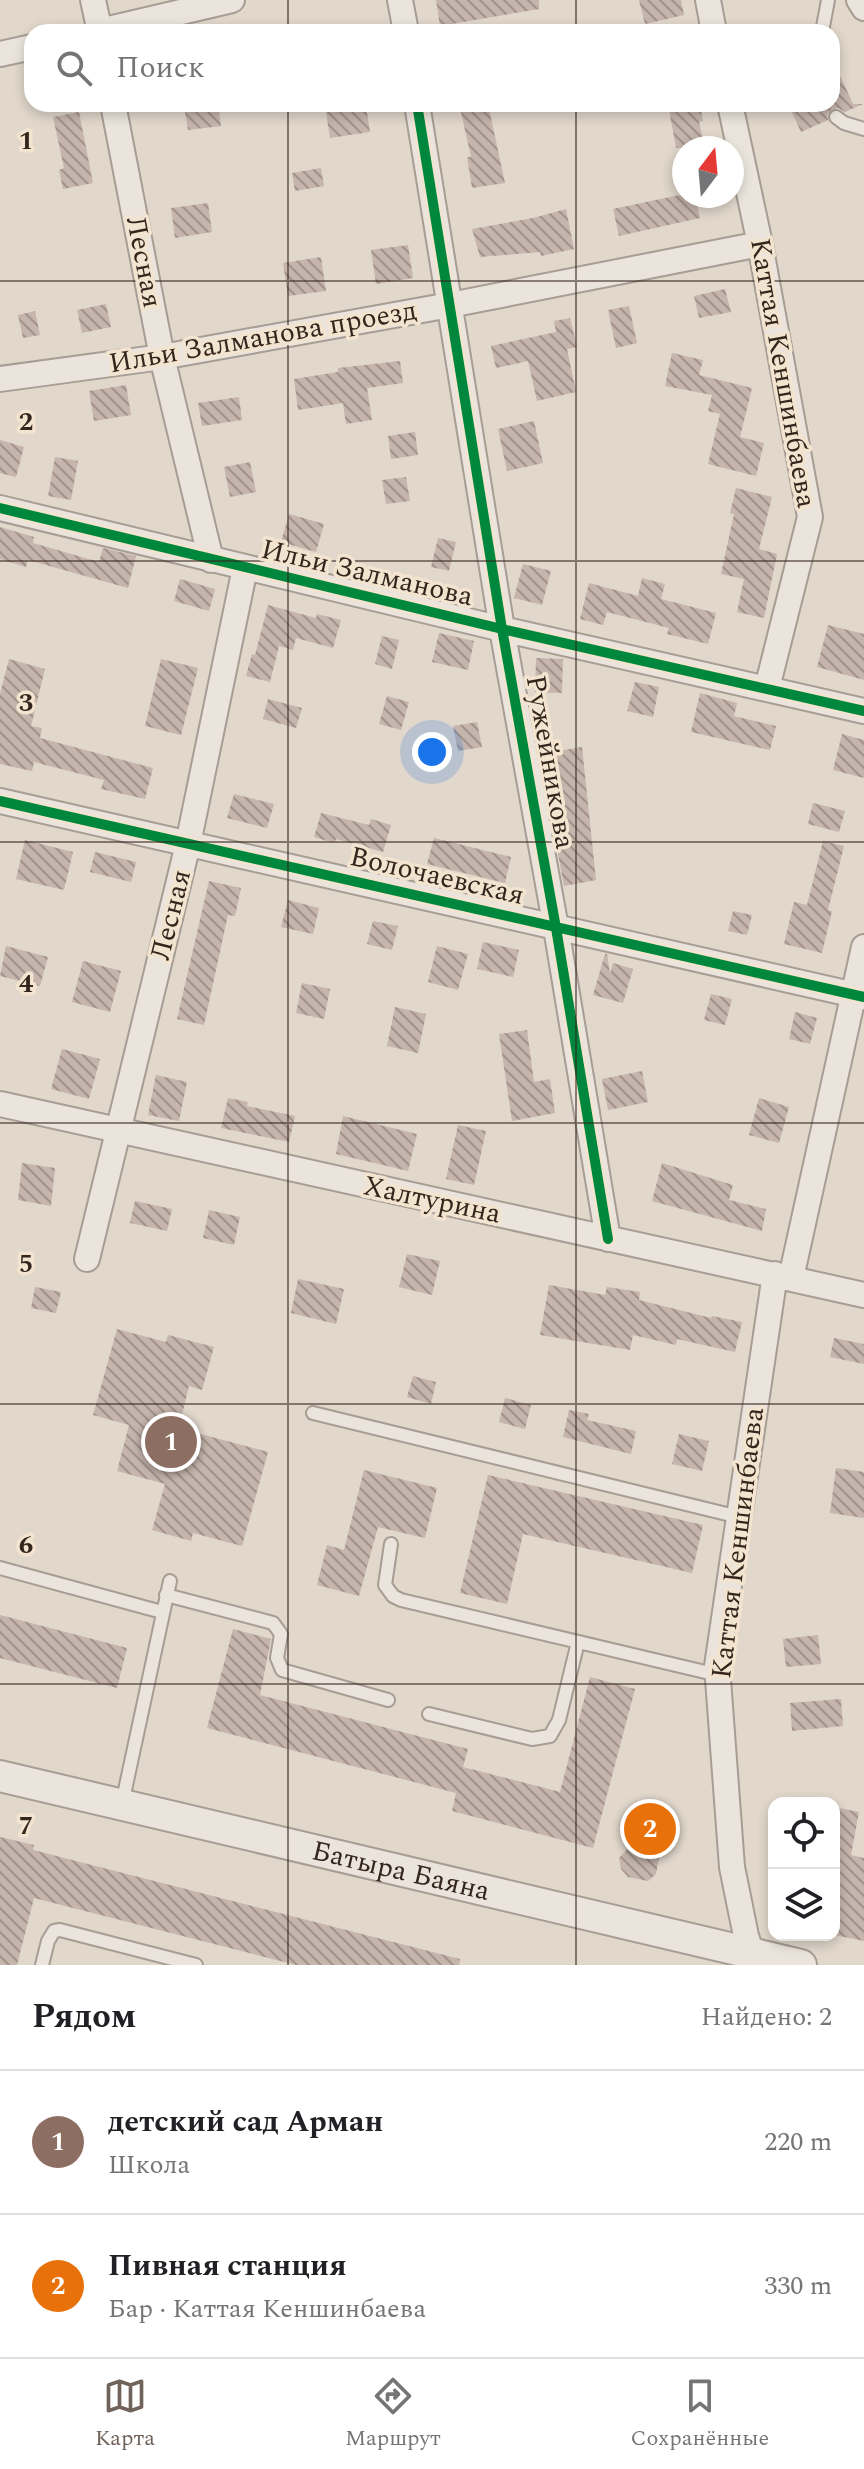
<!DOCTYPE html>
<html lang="ru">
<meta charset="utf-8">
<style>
:root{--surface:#fff;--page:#f2f2f2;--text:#202124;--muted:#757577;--line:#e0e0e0;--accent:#71635a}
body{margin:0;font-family:Spectral,serif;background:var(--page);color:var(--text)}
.controls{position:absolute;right:24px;bottom:24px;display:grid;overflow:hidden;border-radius:16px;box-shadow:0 4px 12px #0003}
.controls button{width:72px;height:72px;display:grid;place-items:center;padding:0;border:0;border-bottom:2px solid var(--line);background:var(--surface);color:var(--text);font:40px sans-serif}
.compass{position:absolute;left:672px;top:136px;width:72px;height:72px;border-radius:50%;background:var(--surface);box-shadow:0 4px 12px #0003;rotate:16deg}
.you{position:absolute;left:432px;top:752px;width:28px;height:28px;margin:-20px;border:6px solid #fff;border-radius:50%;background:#1a73e8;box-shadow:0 0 0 12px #1a73e833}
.badge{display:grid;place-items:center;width:52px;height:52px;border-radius:50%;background:var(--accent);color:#fff;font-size:26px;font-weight:700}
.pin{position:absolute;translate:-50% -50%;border:4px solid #fff;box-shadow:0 2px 8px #0006}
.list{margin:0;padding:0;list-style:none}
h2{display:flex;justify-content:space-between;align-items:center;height:104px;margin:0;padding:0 32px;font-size:34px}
h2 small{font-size:26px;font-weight:400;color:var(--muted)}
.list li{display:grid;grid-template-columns:52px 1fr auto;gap:24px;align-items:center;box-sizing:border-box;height:144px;padding:0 32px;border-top:2px solid var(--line)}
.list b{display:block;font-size:30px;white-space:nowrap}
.list p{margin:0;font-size:26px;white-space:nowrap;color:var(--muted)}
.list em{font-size:26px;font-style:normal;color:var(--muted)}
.icon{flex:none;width:44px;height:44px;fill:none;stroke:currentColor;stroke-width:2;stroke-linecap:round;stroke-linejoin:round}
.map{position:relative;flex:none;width:864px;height:1965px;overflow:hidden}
.search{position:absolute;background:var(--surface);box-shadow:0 4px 12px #0003;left:24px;right:24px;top:24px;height:88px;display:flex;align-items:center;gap:20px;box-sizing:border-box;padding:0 28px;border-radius:24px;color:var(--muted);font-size:30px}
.sheet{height:392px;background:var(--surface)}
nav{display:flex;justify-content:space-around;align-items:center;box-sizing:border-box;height:112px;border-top:2px solid var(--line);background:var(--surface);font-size:22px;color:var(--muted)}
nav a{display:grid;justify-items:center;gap:4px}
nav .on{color:var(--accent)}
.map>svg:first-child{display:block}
.building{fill:url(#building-back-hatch)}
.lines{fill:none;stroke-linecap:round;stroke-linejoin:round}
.service-casing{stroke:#a69d94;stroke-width:16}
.minor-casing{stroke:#a69d94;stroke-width:28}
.tertiary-casing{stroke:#a69d94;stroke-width:34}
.service{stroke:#eae4dc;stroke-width:12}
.minor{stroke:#eae4dc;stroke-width:24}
.tertiary{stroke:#eae4dc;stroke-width:30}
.cycleway-casing{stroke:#f3e4d0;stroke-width:15}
.cycleway{stroke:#00873e;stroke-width:10}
.grid{fill:none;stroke:#34251d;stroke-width:2;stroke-opacity:0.55}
.labels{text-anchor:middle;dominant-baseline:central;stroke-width:7;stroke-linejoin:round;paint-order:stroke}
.street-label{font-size:28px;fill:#34251d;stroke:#f3e4d0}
.grid-label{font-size:26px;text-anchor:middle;font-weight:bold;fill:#34251d;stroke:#f3e4d0;stroke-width:7;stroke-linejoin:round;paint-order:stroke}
</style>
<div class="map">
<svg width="864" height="1965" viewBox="0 0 864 1965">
<defs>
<pattern id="building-back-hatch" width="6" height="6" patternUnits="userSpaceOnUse" patternTransform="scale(2)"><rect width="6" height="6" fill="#c5b5ac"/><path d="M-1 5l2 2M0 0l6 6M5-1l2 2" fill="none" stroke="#a1938b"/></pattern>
</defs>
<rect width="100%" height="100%" fill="#e1d7cb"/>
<path class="building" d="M 436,0 L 539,0 L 539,9 L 440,26 Z
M 639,0 L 681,0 L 684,15 L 645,24 Z
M 832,58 L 853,104 L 863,104 L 845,112 L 838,108 L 832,109 L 827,115 L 828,120 L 801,132 L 788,104 L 832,104 Z
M 201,104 L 218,104 L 221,126 L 188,130 L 184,106 Z
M 479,104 L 488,104 L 505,183 L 472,188 L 467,157 L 471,157 L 460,108 Z
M 668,104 L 700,104 L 703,121 L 699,122 L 705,148 L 676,148 Z
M 366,106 L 370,132 L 330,138 L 326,112 Z
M 79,112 L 93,183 L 63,189 L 59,170 L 64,168 L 53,117 Z
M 321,168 L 324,186 L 295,191 L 292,173 Z
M 684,194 L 684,196 L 695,196 L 700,218 L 619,236 L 613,209 Z
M 208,203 L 212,232 L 175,238 L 171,208 Z
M 566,209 L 574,249 L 541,256 L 540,252 L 480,257 L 472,229 L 533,218 Z
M 408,245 L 413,278 L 376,284 L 371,250 Z
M 321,257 L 326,291 L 288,296 L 283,263 Z
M 725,289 L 731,312 L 699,318 L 694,296 Z
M 106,304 L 111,327 L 82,333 L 77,310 Z
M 629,306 L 637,343 L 616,348 L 608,310 Z
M 35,311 L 40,335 L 23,338 L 18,315 Z
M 570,318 L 577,347 L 567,349 L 576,392 L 537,401 L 528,361 L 496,368 L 491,346 L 556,332 L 554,321 Z
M 672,353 L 703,360 L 699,375 L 752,388 L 740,437 L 764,443 L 756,476 L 708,464 L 720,414 L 708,411 L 712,395 L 665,386 Z
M 400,361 L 403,383 L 367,388 L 372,420 L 346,424 L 343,403 L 298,410 L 294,379 L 338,372 L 338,368 Z
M 126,385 L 131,415 L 94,421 L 89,391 Z
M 239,397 L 242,420 L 202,426 L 198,403 Z
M 534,421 L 543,463 L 507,471 L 498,429 Z
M 415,432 L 418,455 L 391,459 L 388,436 Z
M 0,440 L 24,447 L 16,477 L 0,473 Z
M 55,457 L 78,461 L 71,500 L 48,496 Z
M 250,462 L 256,492 L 230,497 L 224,467 Z
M 406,477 L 410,501 L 386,504 L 382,480 Z
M 736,488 L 772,497 L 759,549 L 777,554 L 764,618 L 737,612 L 744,579 L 721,574 L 734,514 L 730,513 Z
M 289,514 L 324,524 L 316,552 L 281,542 Z
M 0,527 L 34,537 L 33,543 L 99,562 L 103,548 L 136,556 L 128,588 L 28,560 L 26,567 L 0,559 Z
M 438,538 L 456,542 L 449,571 L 431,567 Z
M 523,564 L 551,571 L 542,605 L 514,598 Z
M 642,578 L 665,584 L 661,599 L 716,613 L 708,644 L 667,634 L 669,628 L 607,612 L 603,625 L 580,619 L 589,583 L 638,596 Z
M 180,579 L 215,589 L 209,611 L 174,601 Z
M 268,605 L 316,618 L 317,614 L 341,620 L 333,648 L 296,638 L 293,650 L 279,646 L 270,682 L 246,676 L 252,654 L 255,655 Z
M 828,625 L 864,634 L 864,680 L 817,667 Z
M 439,633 L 474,641 L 468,670 L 432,662 Z
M 382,636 L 399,640 L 392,669 L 375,664 Z
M 536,658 L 563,659 L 562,693 L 535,692 Z
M 9,659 L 45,669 L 31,726 L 42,728 L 40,738 L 153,768 L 145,799 L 101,789 L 104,780 L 34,762 L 32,771 L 0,764 L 0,694 Z
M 161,659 L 198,668 L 181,735 L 145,726 Z
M 635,682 L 659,687 L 653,717 L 627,711 Z
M 700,693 L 737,703 L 734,716 L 776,726 L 770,750 L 691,732 Z
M 387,696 L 409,702 L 401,730 L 379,724 Z
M 268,699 L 302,708 L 296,728 L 263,719 Z
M 477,722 L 482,747 L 458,751 L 453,726 Z
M 842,734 L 864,740 L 864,778 L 833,770 Z
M 582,747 L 596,880 L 564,886 L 556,843 L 550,782 L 545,783 L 541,754 Z
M 234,794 L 274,804 L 267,828 L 227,818 Z
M 813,803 L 845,811 L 839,832 L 808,824 Z
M 321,813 L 369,825 L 371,819 L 391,825 L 383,852 L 336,839 L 334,843 L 314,837 Z
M 434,838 L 511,857 L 505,883 L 427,864 Z
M 25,840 L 73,852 L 64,890 L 16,879 Z
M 823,841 L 844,846 L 828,910 L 832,911 L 822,953 L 784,944 L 794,902 L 807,905 Z
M 95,852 L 136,862 L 131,882 L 90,872 Z
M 209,881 L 241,888 L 235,916 L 228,915 L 204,1025 L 177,1019 Z
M 288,900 L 319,908 L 313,934 L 281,927 Z
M 733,911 L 752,915 L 747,935 L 728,931 Z
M 373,921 L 398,926 L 392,950 L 367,944 Z
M 483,942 L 519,950 L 513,977 L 477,969 Z
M 6,946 L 48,957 L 40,986 L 0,976 Z
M 437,946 L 468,954 L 458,990 L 428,982 Z
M 605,954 L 607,954 L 610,974 L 613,963 L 633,969 L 623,1003 L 593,995 Z
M 83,961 L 121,971 L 110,1012 L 72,1002 Z
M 302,983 L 330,989 L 324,1019 L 296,1013 Z
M 711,994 L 732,999 L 725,1025 L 704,1020 Z
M 395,1007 L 426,1014 L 418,1053 L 387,1046 Z
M 795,1012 L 817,1018 L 810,1044 L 789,1039 Z
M 527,1030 L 534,1082 L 550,1079 L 555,1113 L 512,1121 L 499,1034 Z
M 62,1049 L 100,1059 L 89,1099 L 51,1089 Z
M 642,1071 L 648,1102 L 608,1110 L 602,1079 Z
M 156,1075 L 187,1082 L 179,1121 L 148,1115 Z
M 228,1098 L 248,1102 L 247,1106 L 295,1116 L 289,1142 L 221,1128 Z
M 759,1098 L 789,1107 L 779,1143 L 749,1135 Z
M 343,1116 L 417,1134 L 408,1171 L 336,1154 Z
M 458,1125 L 486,1131 L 474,1185 L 446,1179 Z
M 22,1163 L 55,1168 L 51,1206 L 18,1200 Z
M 662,1163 L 733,1185 L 729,1200 L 766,1209 L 762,1231 L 652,1201 Z
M 135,1201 L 172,1209 L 167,1231 L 130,1223 Z
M 209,1210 L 240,1217 L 234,1245 L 203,1238 Z
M 407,1254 L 440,1261 L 432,1295 L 399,1287 Z
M 298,1279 L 344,1289 L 336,1324 L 291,1313 Z
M 549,1285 L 605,1295 L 607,1287 L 640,1292 L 639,1300 L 711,1318 L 712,1316 L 742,1322 L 735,1352 L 677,1339 L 676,1345 L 633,1335 L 630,1350 L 540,1335 Z
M 35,1287 L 61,1292 L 56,1313 L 31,1308 Z
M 117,1329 L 166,1342 L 168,1335 L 214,1347 L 202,1390 L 189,1386 L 181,1419 L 184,1420 L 182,1429 L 268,1452 L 242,1546 L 193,1533 L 191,1541 L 152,1530 L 165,1484 L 117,1471 L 129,1425 L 93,1415 Z
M 834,1338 L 864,1344 L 864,1364 L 830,1357 Z
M 413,1376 L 436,1382 L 431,1404 L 407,1397 Z
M 505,1398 L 531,1405 L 525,1429 L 499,1422 Z
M 569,1410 L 589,1414 L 587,1420 L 636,1431 L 631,1454 L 563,1437 Z
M 679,1434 L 709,1441 L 702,1471 L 672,1464 Z
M 836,1468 L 864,1472 L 864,1518 L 830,1513 Z
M 364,1470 L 437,1488 L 425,1538 L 378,1527 L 359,1596 L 317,1585 L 327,1545 L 344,1550 Z
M 488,1475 L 703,1525 L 692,1573 L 523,1534 L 507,1604 L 460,1593 Z
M 0,1615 L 127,1648 L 117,1688 L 0,1658 Z
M 233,1629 L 271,1639 L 260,1695 L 468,1749 L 463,1767 L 560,1792 L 590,1677 L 635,1689 L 593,1848 L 452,1811 L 456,1793 L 207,1728 Z
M 818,1635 L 821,1664 L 786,1667 L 783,1639 Z
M 841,1699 L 843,1726 L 792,1731 L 790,1703 Z
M 834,1807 L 859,1812 L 851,1855 L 864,1858 L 864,1941 L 834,1935 Z
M 641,1809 L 663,1813 L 663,1852 L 660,1852 L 656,1874 L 648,1881 L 628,1877 L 621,1869 L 619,1858 L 633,1843 Z
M 0,1837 L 34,1845 L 33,1850 L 460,1959 L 459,1965 L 296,1965 L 34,1898 L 17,1965 L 0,1965 Z"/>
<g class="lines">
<defs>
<path id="service" d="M 822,32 L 828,0
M 836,117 L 844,123 L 864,129
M 313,1413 L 739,1517
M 391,1544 L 385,1585 L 393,1596 L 401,1600 L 718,1675
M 0,1568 L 162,1612
M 166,1595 L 273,1623 L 281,1634 L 277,1658 L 282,1670 L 388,1700
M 429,1714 L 532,1739 L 550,1736 L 559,1720 L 578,1642
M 122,1804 L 170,1581
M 42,1965 L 48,1941 L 54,1931 L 60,1930 L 196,1965"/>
<path id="minor" d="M 93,0 L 100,32
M 400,0 L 406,32
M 708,0 L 714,32
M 859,0 L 864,8
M 96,32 L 232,0
M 0,54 L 32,47
M 113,104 L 162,357 L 211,560
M 417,104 L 502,629 L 556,928 L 608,1239
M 730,104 L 760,244 L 810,517 L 767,688
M 0,379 L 162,357 L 450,305 L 760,244
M 0,508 L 502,629 L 864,711
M 0,801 L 864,997
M 0,1104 L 864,1295
M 87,1259 L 188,844 L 245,568
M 791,1278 L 864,947
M 752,1954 L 746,1936 L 732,1867 L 717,1666 L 775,1274"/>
<g id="tertiary">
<path id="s1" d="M 0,1776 L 801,1965"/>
</g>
</defs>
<use href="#service" class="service-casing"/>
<use href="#minor" class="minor-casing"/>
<use href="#tertiary" class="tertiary-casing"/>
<use href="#service" class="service"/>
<use href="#minor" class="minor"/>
<use href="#tertiary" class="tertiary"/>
<defs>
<path id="cycleway" d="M 417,104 L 502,629 L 556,928 L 608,1239
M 0,508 L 502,629 L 864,711
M 0,801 L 864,997"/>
</defs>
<use href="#cycleway" class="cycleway-casing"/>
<use href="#cycleway" class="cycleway"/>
</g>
<path class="grid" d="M 288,0 L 288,32M 576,0 L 576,32M 288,104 L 288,1965M 576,104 L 576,1965M 0,281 L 864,281M 0,561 L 864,561M 0,842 L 864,842M 0,1123 L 864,1123M 0,1404 L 864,1404M 0,1684 L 864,1684"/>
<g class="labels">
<g class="street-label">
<text transform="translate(144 262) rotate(79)">Лесная</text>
<text transform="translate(263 337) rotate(-10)">Ильи Залманова проезд</text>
<text transform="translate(783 373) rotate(80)">Каттая Кеншинбаева</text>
<text transform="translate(367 573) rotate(13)">Ильи Залманова</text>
<text transform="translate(550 762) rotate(80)">Ружейникова</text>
<text transform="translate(437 876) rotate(13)">Волочаевская</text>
<text transform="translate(171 915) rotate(-76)">Лесная</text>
<text transform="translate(432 1200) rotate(12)">Халтурина</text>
<text transform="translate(738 1543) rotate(-83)">Каттая Кеншинбаева</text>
<text stroke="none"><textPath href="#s1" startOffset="412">Батыра Баяна</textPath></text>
</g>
</g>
<g class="grid-label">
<text x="26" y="149">1</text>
<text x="26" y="430">2</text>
<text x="26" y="711">3</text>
<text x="26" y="992">4</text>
<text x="26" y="1272">5</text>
<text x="26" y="1553">6</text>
<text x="26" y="1834">7</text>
</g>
</svg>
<div class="controls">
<button><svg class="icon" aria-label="locate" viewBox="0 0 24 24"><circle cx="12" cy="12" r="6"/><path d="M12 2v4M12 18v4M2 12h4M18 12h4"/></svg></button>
<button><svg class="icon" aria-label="layers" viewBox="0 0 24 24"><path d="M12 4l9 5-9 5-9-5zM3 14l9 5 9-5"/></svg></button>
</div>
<svg class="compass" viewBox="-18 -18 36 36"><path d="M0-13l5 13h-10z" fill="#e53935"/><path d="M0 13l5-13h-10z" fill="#757577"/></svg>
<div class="you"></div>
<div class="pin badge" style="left:171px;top:1442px;background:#8d6e63">1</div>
<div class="pin badge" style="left:650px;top:1829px;background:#e8710a">2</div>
<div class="search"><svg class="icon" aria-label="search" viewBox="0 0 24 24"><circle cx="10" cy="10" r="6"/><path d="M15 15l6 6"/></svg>Поиск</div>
</div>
<section class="sheet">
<h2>Рядом<small>Найдено: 2</small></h2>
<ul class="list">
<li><span class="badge" style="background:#8d6e63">1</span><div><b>детский сад Арман</b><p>Школа</p></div><em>220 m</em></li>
<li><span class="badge" style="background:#e8710a">2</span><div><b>Пивная станция</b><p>Бар · Каттая Кеншинбаева</p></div><em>330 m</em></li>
</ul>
</section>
<nav>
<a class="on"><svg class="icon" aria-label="map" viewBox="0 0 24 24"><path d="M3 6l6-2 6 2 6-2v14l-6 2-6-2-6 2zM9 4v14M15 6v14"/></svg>Карта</a>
<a><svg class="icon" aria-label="directions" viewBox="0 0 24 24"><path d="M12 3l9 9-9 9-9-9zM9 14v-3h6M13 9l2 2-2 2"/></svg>Маршрут</a>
<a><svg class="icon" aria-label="saved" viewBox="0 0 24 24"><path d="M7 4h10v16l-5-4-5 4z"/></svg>Сохранённые</a>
</nav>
